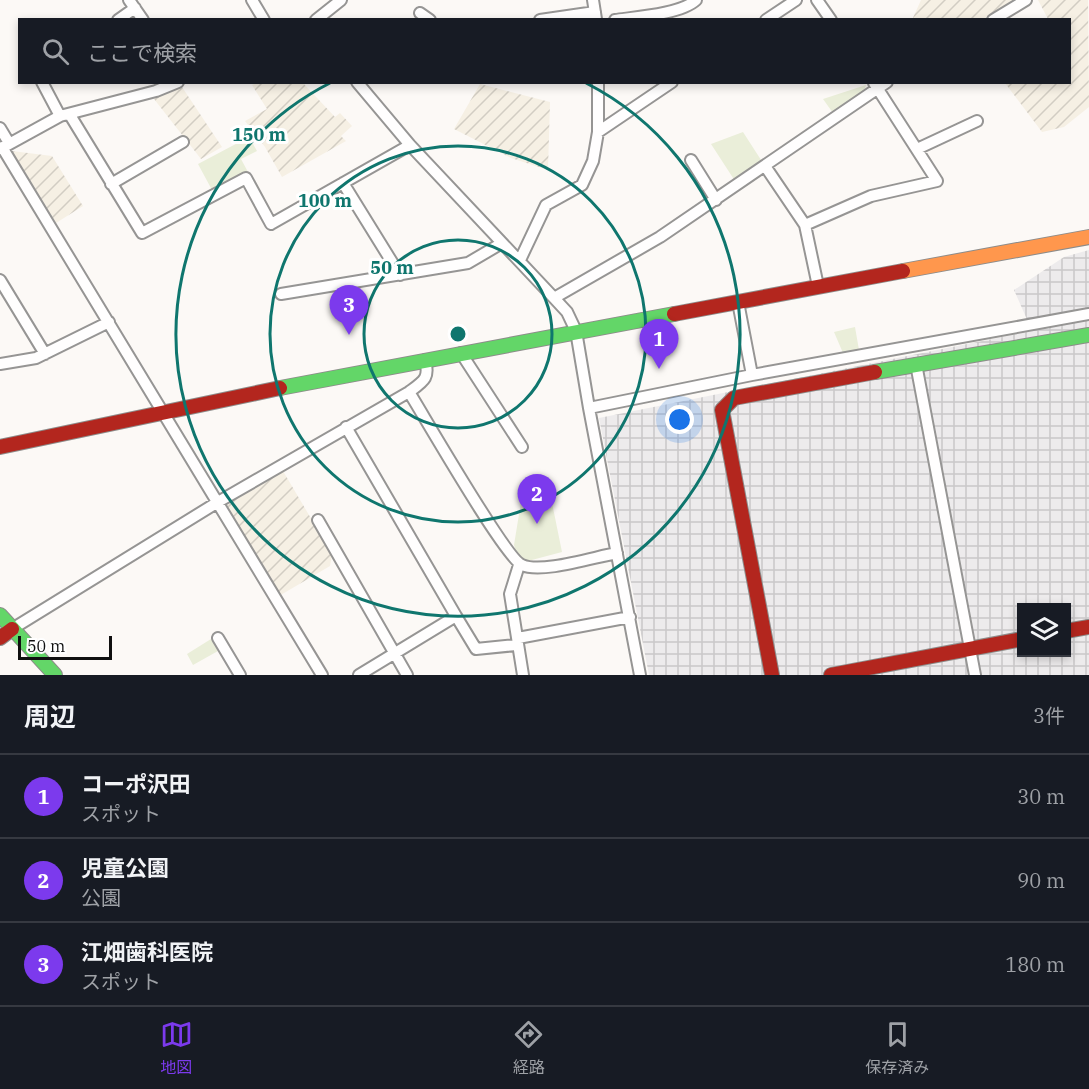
<!DOCTYPE html>
<html lang="ja">
<meta charset="utf-8">
<style>
:root{--surface:#171b24;--page:#20242c;--text:#f1f3f6;--muted:#9ea1a6;--line:#363941;--accent:#7c3aed}
body{margin:0;font-family:"IBM Plex Serif","Noto Sans JP",serif;background:var(--page);color:var(--text)}
.controls{position:absolute;right:18px;bottom:18px;display:grid;overflow:hidden;border-radius:0px;box-shadow:0 3px 9px #0003}
.controls button{width:54px;height:54px;display:grid;place-items:center;padding:0;border:0;border-bottom:2px solid var(--line);background:var(--surface);color:var(--text);font:30px sans-serif}
.scale{position:absolute;left:18px;bottom:15px;width:94px;box-sizing:border-box;padding-left:6px;border:3px solid #101010;border-top:0;font-size:16px;line-height:21px;white-space:nowrap;color:#101010;-webkit-text-stroke:4px #fff;paint-order:stroke}
.you{position:absolute;left:680px;top:420px;width:21px;height:21px;margin:-15px;border:4px solid #fff;border-radius:50%;background:#1a73e8;box-shadow:0 0 0 9px #1a73e833}
.badge{display:grid;place-items:center;width:39px;height:39px;border-radius:50%;background:var(--accent);color:#fff;font-size:20px;font-weight:700}
.pin{position:absolute;translate:-50% -50px;filter:drop-shadow(0 2px 3px #0008)}
.pin::after{content:'';position:absolute;top:32px;width:21px;height:18px;background:inherit;clip-path:polygon(0 0,100% 0,50% 100%)}
.list{margin:0;padding:0;list-style:none}
h2{display:flex;justify-content:space-between;align-items:center;height:78px;margin:0;padding:0 24px;font-size:26px}
h2 small{font-size:20px;font-weight:400;color:var(--muted)}
.list li{display:grid;grid-template-columns:39px 1fr auto;gap:18px;align-items:center;box-sizing:border-box;height:84px;padding:0 24px;border-top:2px solid var(--line)}
.list b{display:block;font-size:22px;white-space:nowrap}
.list p{margin:0;font-size:20px;white-space:nowrap;color:var(--muted)}
.list em{font-size:20px;font-style:normal;color:var(--muted)}
.icon{flex:none;width:33px;height:33px;fill:none;stroke:currentColor;stroke-width:2;stroke-linecap:round;stroke-linejoin:round}
.map{position:relative;flex:none;width:1089px;height:675px;overflow:hidden}
.search{position:absolute;background:var(--surface);box-shadow:0 3px 9px #0003;left:18px;right:18px;top:18px;height:66px;display:flex;align-items:center;gap:15px;box-sizing:border-box;padding:0 21px;border-radius:0px;color:var(--muted);font-size:22px}
.sheet{height:330px;background:var(--surface)}
nav{display:flex;justify-content:space-around;align-items:center;box-sizing:border-box;height:84px;border-top:2px solid var(--line);background:var(--surface);font-size:16px;color:var(--muted)}
nav a{display:grid;justify-items:center;gap:3px}
nav .on{color:var(--accent)}
.map>svg:first-child{display:block}
.industrial{fill:url(#industrial-grid);fill-rule:evenodd}
.farmland{fill:url(#farmland-furrows)}
.park{fill:#eaeed9}
.lines{fill:none;stroke-linecap:round;stroke-linejoin:round}
.street-casing{stroke:#969594;stroke-width:14}
.fast-casing{stroke:#8d8c8a;stroke-width:16}
.slow-casing{stroke:#8d8c8a;stroke-width:16}
.jam-casing{stroke:#8d8c8a;stroke-width:16}
.street{stroke:#fffefe;stroke-width:10}
.fast{stroke:#63d668;stroke-width:14}
.slow{stroke:#ff974d;stroke-width:14}
.jam{stroke:#b3261e;stroke-width:14}
.ring{fill:none;stroke:#0f766e;stroke-width:3}
.centre{fill:#0f766e;stroke:#fff;stroke-width:3}
.ring-label{font-size:18px;text-anchor:middle;font-weight:bold;fill:#0f766e;stroke:#fff;stroke-width:6;stroke-linejoin:round;paint-order:stroke}
</style>
<div class="map">
<svg width="1089" height="675" viewBox="0 0 1089 675">
<defs>
<pattern id="industrial-grid" width="8" height="8" patternUnits="userSpaceOnUse" patternTransform="scale(1.5)"><rect width="8" height="8" fill="#edebec"/><path d="M0 4h8M4 0v8" fill="none" stroke="#cac8c9"/></pattern>
<pattern id="farmland-furrows" width="10" height="10" patternUnits="userSpaceOnUse" patternTransform="scale(1.5)"><rect width="10" height="10" fill="#f6f0e4"/><path d="M-1 1l2-2M0 10L10 0M9 11l2-2" fill="none" stroke="#d2cdc3"/></pattern>
</defs>
<rect width="100%" height="100%" fill="#fcf9f6"/>
<path class="industrial" d="M 1089,250 L 1089,675 L 649,675 L 599,418 L 1032,331 L 1014,290 L 1064,257 ZM 1022,608 L 1066,608 L 1066,652 L 1022,652 Z"/>
<path class="farmland" d="M 921,0 L 1016,0 L 984,19 L 912,20 Z
M 1038,0 L 1088,0 L 1089,107 L 1064,127 L 1042,132 L 1005,83 L 1070,82 L 1070,20 L 1048,19 Z
M 258,82 L 303,83 L 335,117 L 340,113 L 352,126 L 341,136 L 346,141 L 282,177 L 265,147 L 245,121 L 267,109 L 252,85 Z
M 480,84 L 550,102 L 548,170 L 511,158 L 454,129 Z
M 178,87 L 182,87 L 222,147 L 201,159 L 154,99 L 155,95 Z
M 12,151 L 52,156 L 83,206 L 56,223 Z
M 283,471 L 332,554 L 330,566 L 279,596 L 225,506 Z"/>
<path class="park" d="M 866,85 L 864,92 L 833,113 L 823,99 Z
M 743,132 L 763,163 L 735,181 L 711,144 Z
M 249,137 L 257,151 L 241,159 L 248,172 L 212,190 L 198,164 Z
M 855,327 L 859,350 L 843,353 L 834,332 Z
M 550,493 L 562,552 L 528,561 L 518,558 L 514,545 L 521,502 Z
M 211,639 L 218,651 L 193,665 L 187,654 Z"/>
<g class="lines">
<defs>
<path id="street" d="M 129,0 L 143,20
M 252,0 L 264,20
M 593,0 L 596,19
M 817,0 L 831,20
M 420,13 L 430,20
M 118,20 L 135,8
M 316,20 L 341,0
M 540,20 L 595,12
M 615,20 C 637,17 681,14 696,0
M 766,20 L 796,0
M 993,20 L 1026,0
M 42,82 L 60,116
M 357,82 L 410,145 L 554,298 L 567,312 L 576,331 L 589,408 L 640,675
M 70,115 L 142,233 L 246,178 L 271,224 L 410,145
M 0,128 L 9,143
M 598,132 L 672,82
M 2,147 L 322,675
M 0,149 L 60,116 L 156,91 L 178,82
M 917,149 L 977,121
M 691,160 L 716,200
M 765,166 L 805,225
M 343,183 L 400,275
M 111,184 L 183,142
M 520,260 L 546,205 L 582,185 L 593,161 L 598,132 L 598,82
M 0,280 L 45,354
M 818,286 L 805,225 L 871,196 L 937,181 L 874,83
M 281,294 L 468,263 L 502,243
M 554,298 L 660,237 L 887,82
M 738,302 L 752,375
M 461,353 L 522,447
M 0,364 L 36,358 L 109,322
M 916,364 L 975,675
M 409,392 C 424,416 506,559 522,565 C 541,574 594,557 617,553
M 589,408 L 752,375 L 1089,314
M 346,427 L 456,616 L 359,675
M 318,520 L 407,675
M 519,565 L 510,594 L 523,675
M 456,616 L 476,649 L 516,645
M 12,629 L 218,502 L 409,392 C 424,381 430,378 425,360
M 218,638 L 240,675
M 518,638 L 630,617"/>
<path id="fast" d="M 875,372 L 1089,335
M 280,388 L 674,314
M 0,615 L 55,675"/>
<path id="slow" d="M 903,271 L 1089,237"/>
<path id="jam" d="M 674,314 L 903,271
M 0,447 L 280,388
M 1066,631 L 1089,627
M 0,638 L 12,629
M 772,675 L 722,410 L 734,398 L 875,372
M 831,675 L 1022,639"/>
</defs>
<use href="#street" class="street-casing"/>
<use href="#fast" class="fast-casing"/>
<use href="#slow" class="slow-casing"/>
<use href="#jam" class="jam-casing"/>
<use href="#street" class="street"/>
<use href="#fast" class="fast"/>
<use href="#slow" class="slow"/>
<use href="#jam" class="jam"/>
</g>
<g class="ring">
<circle cx="458" cy="334" r="94"/>
<circle cx="458" cy="334" r="188"/>
<path d="M586 83A282 282 0 1 1 330 83"/>
</g>
<circle cx="458" cy="334" r="9" class="centre"/>
<g class="ring-label">
<text x="259" y="141">150 m</text>
<text x="325" y="207">100 m</text>
<text x="392" y="274">50 m</text>
</g>
</svg>
<div class="controls">
<button><svg class="icon" aria-label="layers" viewBox="0 0 24 24"><path d="M12 4l9 5-9 5-9-5zM3 14l9 5 9-5"/></svg></button>
</div>
<div class="scale">50 m</div>
<div class="you"></div>
<div class="pin badge" style="left:659px;top:369px">1</div>
<div class="pin badge" style="left:537px;top:524px">2</div>
<div class="pin badge" style="left:349px;top:335px">3</div>
<div class="search"><svg class="icon" aria-label="search" viewBox="0 0 24 24"><circle cx="10" cy="10" r="6"/><path d="M15 15l6 6"/></svg>ここで検索</div>
</div>
<section class="sheet">
<h2>周辺<small>3件</small></h2>
<ul class="list">
<li><span class="badge">1</span><div><b>コーポ沢田</b><p>スポット</p></div><em>30 m</em></li>
<li><span class="badge">2</span><div><b>児童公園</b><p>公園</p></div><em>90 m</em></li>
<li><span class="badge">3</span><div><b>江畑歯科医院</b><p>スポット</p></div><em>180 m</em></li>
</ul>
</section>
<nav>
<a class="on"><svg class="icon" aria-label="map" viewBox="0 0 24 24"><path d="M3 6l6-2 6 2 6-2v14l-6 2-6-2-6 2zM9 4v14M15 6v14"/></svg>地図</a>
<a><svg class="icon" aria-label="directions" viewBox="0 0 24 24"><path d="M12 3l9 9-9 9-9-9zM9 14v-3h6M13 9l2 2-2 2"/></svg>経路</a>
<a><svg class="icon" aria-label="saved" viewBox="0 0 24 24"><path d="M7 4h10v16l-5-4-5 4z"/></svg>保存済み</a>
</nav>
